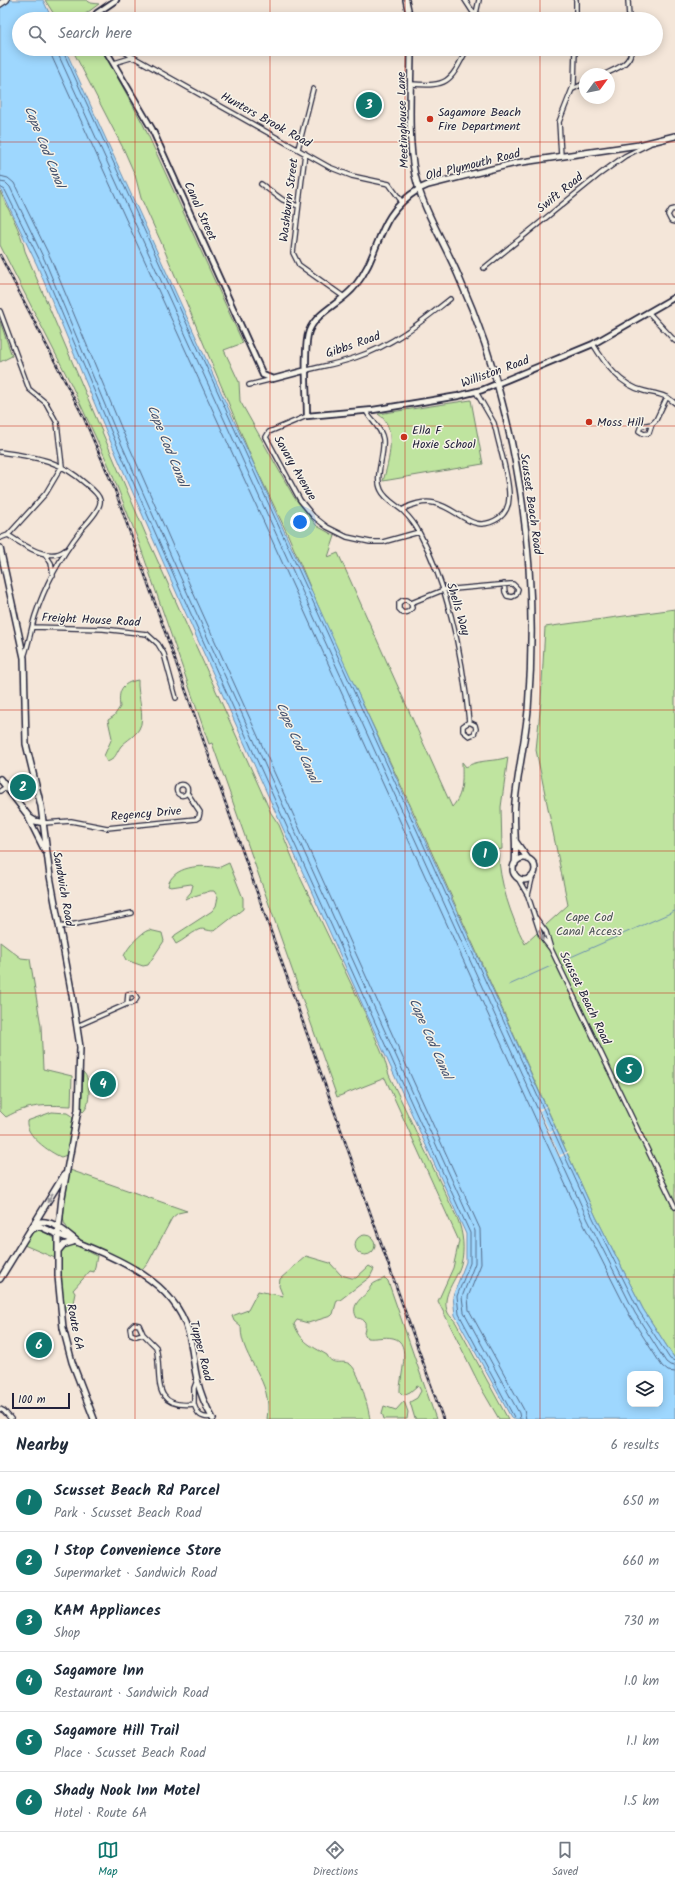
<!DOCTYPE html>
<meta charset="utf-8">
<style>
:root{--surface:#fff;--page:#f6f6f7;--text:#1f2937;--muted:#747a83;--line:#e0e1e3;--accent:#0f766e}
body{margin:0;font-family:Kalam,sans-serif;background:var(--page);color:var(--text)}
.controls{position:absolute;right:12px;bottom:12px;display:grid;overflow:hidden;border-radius:8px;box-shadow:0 2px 10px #0003}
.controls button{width:36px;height:36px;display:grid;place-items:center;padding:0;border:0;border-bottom:1px solid var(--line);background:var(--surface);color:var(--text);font:20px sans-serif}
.compass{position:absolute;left:579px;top:68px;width:36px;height:36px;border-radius:50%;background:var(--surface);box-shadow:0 2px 10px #0003;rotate:57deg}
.scale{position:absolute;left:12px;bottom:10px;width:58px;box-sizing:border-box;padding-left:4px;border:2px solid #22223b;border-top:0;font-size:11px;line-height:14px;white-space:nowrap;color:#22223b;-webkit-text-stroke:3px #f7f3e8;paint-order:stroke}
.you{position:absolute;left:300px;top:522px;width:14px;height:14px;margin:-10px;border:3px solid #fff;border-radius:50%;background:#1a73e8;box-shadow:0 0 0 6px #1a73e833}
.badge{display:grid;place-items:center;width:26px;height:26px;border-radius:50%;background:var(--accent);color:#fff;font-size:13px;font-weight:700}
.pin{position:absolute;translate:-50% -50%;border:2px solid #fff;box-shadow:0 1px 4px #0006}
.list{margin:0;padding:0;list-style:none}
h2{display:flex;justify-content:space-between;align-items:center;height:52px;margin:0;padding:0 16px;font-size:17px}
h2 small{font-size:13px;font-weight:400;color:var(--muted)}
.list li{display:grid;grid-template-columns:26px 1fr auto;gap:12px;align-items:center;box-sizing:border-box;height:60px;padding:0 16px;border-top:1px solid var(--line)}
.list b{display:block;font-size:15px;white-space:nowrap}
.list p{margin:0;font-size:13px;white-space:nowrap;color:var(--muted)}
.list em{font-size:13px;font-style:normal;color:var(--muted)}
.icon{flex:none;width:22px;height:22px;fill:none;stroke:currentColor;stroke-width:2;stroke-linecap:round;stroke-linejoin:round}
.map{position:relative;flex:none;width:675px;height:1419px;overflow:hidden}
.search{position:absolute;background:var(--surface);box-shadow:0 2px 10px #0003;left:12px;right:12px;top:12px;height:44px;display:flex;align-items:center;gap:10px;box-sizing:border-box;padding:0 14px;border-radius:22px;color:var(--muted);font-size:15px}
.sheet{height:412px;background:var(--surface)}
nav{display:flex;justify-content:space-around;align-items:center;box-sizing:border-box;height:56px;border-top:1px solid var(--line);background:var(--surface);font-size:11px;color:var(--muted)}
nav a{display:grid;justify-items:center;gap:2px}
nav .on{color:var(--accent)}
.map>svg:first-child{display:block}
.green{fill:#bfe49f;stroke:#70836d}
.water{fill:#9ed7fe;stroke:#6c8fb0;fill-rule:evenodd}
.pier{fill:#f4e6d9}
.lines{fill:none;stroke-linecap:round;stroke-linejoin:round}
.shore{stroke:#546a89;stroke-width:1}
.stream{stroke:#6c8fb0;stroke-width:1}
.minor-casing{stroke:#22223b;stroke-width:6}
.tertiary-casing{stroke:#22223b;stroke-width:8}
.secondary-casing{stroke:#22223b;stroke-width:8}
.trunk-casing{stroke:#22223b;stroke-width:8}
.minor{stroke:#f7f3e8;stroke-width:3.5}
.tertiary{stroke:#f7f3e8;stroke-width:4.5}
.secondary{stroke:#f7f3e8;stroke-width:5}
.trunk{stroke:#f7f3e8;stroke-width:5.5}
.rail-casing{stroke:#22223b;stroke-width:2.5}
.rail{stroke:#f7f3e8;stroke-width:1;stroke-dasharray:3;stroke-linecap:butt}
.oneway{fill:#97959a}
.grid{fill:none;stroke:#c8321e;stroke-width:1;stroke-opacity:0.55}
.poi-dot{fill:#c8321e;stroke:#f7f3e8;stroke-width:1.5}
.labels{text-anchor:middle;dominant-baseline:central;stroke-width:3;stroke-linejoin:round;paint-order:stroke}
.poi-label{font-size:12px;fill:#22223b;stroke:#f7f3e8;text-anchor:start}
.street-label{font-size:12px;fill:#22223b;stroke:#f7f3e8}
.park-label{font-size:12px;fill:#495254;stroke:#f7f3e8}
.water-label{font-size:13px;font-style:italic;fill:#414f6c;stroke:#f7f3e8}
</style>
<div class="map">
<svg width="675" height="1419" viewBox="0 0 675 1419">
<rect width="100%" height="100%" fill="#f4e6d9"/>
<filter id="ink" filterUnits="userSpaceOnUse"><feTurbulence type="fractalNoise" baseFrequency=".025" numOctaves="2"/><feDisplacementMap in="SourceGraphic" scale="8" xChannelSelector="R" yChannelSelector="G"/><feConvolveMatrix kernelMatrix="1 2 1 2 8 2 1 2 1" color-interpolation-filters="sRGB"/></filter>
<g filter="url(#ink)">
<path class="green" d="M 45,0 L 86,0 L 91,3 L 99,4 L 84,15 L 86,19 L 57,19 Z
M 72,49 L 102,49 L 143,124 L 243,343 L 224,350 L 239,382 L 240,401 L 294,497 L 317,526 L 335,536 L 328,557 L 338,553 L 452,807 C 464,794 462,779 462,762 L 466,767 C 478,759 495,762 508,757 L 501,807 L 502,849 L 498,850 C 500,884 510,914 525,944 L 568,905 L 536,750 L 541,701 L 545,627 L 675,609 L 675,1359 L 643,1309 L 596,1217 L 412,809 L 330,634 L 288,535 L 254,464 L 161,242 L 141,198 L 135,175 L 124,150 Z
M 0,191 C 8,210 21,230 25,251 L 146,535 L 271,813 L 279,825 L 301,879 L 365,1013 L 384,1058 L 389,1075 L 458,1220 C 463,1233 465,1250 461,1264 C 457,1280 440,1295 448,1313 C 450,1317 454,1319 456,1323 L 508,1419 L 499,1419 L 481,1388 L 438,1301 L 453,1268 L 459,1241 L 385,1078 L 337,1097 L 212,743 L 209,744 L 138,540 L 109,466 L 71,384 L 0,245 Z
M 0,321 L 12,356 L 0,362 Z
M 471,400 L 483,464 L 383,481 C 389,462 398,426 378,414 Z
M 138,680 C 137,695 146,718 139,729 C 135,736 127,740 121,746 C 116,753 116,759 107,762 L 104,756 L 112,738 L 108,720 L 114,716 L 120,707 C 118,691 121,683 138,680 Z
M 229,863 L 243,898 L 243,909 L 216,930 C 210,933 204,927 198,930 C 190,934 184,940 176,944 L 173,939 L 175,935 L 212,911 L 216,906 L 218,897 L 214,891 L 210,891 L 185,899 L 191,892 L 193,885 L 191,884 L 171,887 L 168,886 C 172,866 202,864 218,868 Z
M 149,930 L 162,933 L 164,941 L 148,965 L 143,966 L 126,960 L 124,956 C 127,948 141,932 149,930 Z
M 0,942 L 21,958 L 30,959 L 41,1026 L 43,1069 L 72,1076 L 71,1106 C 45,1105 29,1104 6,1117 L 0,1111 Z
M 83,1072 C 91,1078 91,1106 83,1112 L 81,1110 Z
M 52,1112 L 67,1113 L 73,1117 L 67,1155 L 61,1157 C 49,1152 25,1135 27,1121 Z
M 70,1170 L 187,1211 L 178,1213 L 172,1218 L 148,1263 L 143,1269 L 140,1268 C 119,1259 67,1244 63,1218 C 62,1205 68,1183 70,1170 Z
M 40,1229 L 54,1238 L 56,1244 L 55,1258 L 24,1245 L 34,1231 Z
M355 1245a10 10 0 1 1 20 0a10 10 0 1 1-20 0Z
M 70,1245 L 76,1245 L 97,1256 L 94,1272 L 90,1271 L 73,1290 L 75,1293 L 73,1303 L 76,1309 L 64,1310 C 62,1298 56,1259 62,1250 C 64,1247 66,1246 70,1245 Z
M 306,1256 L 330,1263 L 341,1275 L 352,1278 L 356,1278 L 369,1266 L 374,1269 L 370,1277 L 340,1300 L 337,1300 L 333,1314 L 331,1316 L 308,1323 L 297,1320 L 294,1324 C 302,1343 310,1345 327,1355 C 333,1368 343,1358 351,1365 C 360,1373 368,1407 370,1419 L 267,1419 C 274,1379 241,1361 241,1327 L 234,1321 L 232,1316 L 248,1310 L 258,1291 L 283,1296 L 279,1286 L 280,1279 Z
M 385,1278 L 388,1281 L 436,1419 L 415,1419 L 410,1402 L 417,1398 L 421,1391 L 419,1387 L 417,1386 L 410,1392 L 403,1395 L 400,1392 C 399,1378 413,1342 393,1338 C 384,1336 376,1339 367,1338 L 364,1333 C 366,1324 367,1319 357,1318 C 350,1306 360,1299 368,1292 C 372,1288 368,1290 371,1286 C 374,1282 380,1281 385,1278 Z
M 404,1401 L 408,1412 L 407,1419 L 384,1419 L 382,1413 L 384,1406 L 396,1410 Z"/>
<path class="water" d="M 0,0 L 43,0 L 52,19 L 19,19 L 19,49 L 65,49 L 596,1217 L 643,1309 L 675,1359 L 675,1419 L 512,1419 L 455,1315 L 453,1296 L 466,1262 L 466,1234 L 178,596 L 109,438 L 37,265 L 0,188 ZM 630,1374 L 660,1374 L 660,1404 L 630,1404 Z"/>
<path class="pier" d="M 548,1105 L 540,1111 L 550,1132 L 559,1128 L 550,1134 L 560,1155 L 569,1151 L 569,1152 L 559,1158 L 537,1110 Z"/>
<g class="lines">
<path class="shore" d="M 51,49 L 52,57 L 583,1223 L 630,1316 L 662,1366 L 668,1371 L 675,1372
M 57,49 L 58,54 L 588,1220 L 635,1313 L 666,1362 L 670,1365 L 675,1366
M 62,49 L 593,1218 L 639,1311 L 670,1359 L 675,1361
M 0,176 L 8,178 L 14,183 L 51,259 L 123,432 L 192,590 L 480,1229 L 481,1264 L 468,1297 L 469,1310 L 524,1410 L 526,1419
M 0,182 L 6,183 L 10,187 L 45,261 L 117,434 L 187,592 L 475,1231 L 475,1263 L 462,1297 L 464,1312 L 519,1413 L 520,1419
M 0,187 L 5,190 L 41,263 L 113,436 L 182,594 L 470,1233 L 470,1263 L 457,1296 L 459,1314 L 515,1419"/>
<path class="stream" d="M 564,960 L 675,911
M 509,985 L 551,966"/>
<defs>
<path id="minor" d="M 465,0 L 476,17
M 628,0 L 629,19
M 475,18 L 479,0
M 576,19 L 576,0
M 119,49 L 329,167 L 352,176 L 389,184 L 402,202
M 114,63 L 134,57
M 605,74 C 618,68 630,64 632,49
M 411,84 C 449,87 450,82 467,49
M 573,89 L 585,83
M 298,149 L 313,89
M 305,153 L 293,253 L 299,265 L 344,297
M 561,156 L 559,122 L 574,84 L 575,49
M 261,184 L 283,200 L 298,206
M 675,209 L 671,210 L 668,215 L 671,221 L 675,222
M 484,268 L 600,174 L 625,156 L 649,144
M 0,311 L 29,389 L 46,403 L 57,423 L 62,466 L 46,493 L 8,535 L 0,538
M 649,313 L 675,341
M 593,344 C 605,364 620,385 644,391 C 656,394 665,394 675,403
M 307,370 C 323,366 341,363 357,357 C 393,345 421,322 450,299
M 249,385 L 273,379
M 366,411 C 371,421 381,427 383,439 C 385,455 374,477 381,490 C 385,499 395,504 403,511 C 409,517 415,524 419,532 C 450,590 463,657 469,722 L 463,726 L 463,731 L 469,736 L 474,734 L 476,729 L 475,725 L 469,722
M 307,416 L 269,432 L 266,437 L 300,500 L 313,516 L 327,527 L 347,537 L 370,542 L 383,542 L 419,532
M 652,424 L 649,433 L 644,434 L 639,431 L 641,426 L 652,424 L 656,420 L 667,397
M 0,452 C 36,457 58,459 86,484 C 91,488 99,494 100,500 C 102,508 86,524 81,530 C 62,555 45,585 35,616 C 31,629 29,643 24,657
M 402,510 C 411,504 424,501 434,503 C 459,508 472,536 499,518 C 505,514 509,506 509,498 C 510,479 500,450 496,431 L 494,423 L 476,392
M 8,535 C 23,545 49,563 65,550
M 45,554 L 51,563 L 53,575
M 411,603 L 407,600 L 403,600 L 399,603 L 399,609 L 403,613 L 408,612 L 412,608 L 411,603 L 443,590 L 510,584 L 513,584 L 518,589 L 516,595 L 512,597 L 507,596 L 505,592 L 504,584
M 33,627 L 103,629 L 147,634 L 158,644 L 164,654 L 176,698
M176.5 790a5.5 5.5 0 1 1 11 0a5.5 5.5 0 1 1-11 0Z
M 0,791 L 6,787
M 44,823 L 71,821 L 107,828 L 196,819 L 199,817 L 200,812 L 188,794
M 516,875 L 528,896 L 541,936 L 551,949
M 528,895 L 533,874
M 536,918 L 546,932 L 551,949 L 675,1207
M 60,927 L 132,913
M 77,1026 L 127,1004 L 128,994 L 134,993 L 137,998 C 135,1003 132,1004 127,1004
M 134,1324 L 139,1325 L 143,1334 L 136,1336 L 131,1334 L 130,1328 Z
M 143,1334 L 156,1347 C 163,1373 148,1410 194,1404 C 197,1414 201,1419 212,1417
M 194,1404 L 194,1388 L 197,1380
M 0,1409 L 4,1411 L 11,1419"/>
<path id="tertiary" d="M 93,19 L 97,13 L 116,0
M 105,49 L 152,129 L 263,375 L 273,379 L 307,370
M 419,189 C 374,217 383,251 355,286 C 342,303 317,311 309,331 C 303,347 307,396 307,416 L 373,410 L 458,396 L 482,390 L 593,344 L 675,297"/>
<path id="secondary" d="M 406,0 L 410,19
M 411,49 C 411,88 407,137 415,175 C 423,210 444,242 458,275 C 478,320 494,367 505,414 C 529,511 536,610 528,710 C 525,741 518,771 515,802 C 513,823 517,843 515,864
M 419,189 L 428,185 L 516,163 L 639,145 L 675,136
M 0,548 L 24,658 L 26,744 L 41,806 L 50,876 L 72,995 L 80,1047 L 78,1110 L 62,1197 L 58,1235 L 58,1276 L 63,1328 L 72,1362 L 94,1419
M 0,779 L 30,818 L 35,821 L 44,823
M 29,819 L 45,851
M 516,842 L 528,859
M513 869a11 11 0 1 1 22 0a11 11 0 1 1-22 0Z
M 34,1225 C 47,1214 68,1234 78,1242
M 31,1230 L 37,1227 L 41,1227 C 93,1251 170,1270 188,1331 C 193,1347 193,1363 197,1379 C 200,1393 206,1407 213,1419
M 58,1251 L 63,1245 L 73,1242
M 0,1279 L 64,1175"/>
<path id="trunk" d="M 0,4 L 6,0"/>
</defs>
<use href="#minor" class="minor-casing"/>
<use href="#tertiary" class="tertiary-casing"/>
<use href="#secondary" class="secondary-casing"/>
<use href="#trunk" class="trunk-casing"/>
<use href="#minor" class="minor"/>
<use href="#tertiary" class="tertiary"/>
<use href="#secondary" class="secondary"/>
<use href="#trunk" class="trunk"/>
<defs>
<path id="rail" d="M 0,255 L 84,418 L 115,490 L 443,1419"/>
</defs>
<use href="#rail" class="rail-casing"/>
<use href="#rail" class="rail"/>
</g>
<defs><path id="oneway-solid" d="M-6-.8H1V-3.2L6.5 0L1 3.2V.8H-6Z"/></defs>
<g class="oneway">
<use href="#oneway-solid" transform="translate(541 935) rotate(66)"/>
<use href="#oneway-solid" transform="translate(50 1198) rotate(121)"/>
</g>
</g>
<path class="grid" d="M 135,0 L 135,19M 270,0 L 270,19M 405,0 L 405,19M 540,0 L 540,19M 135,49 L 135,1419M 270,49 L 270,1419M 405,49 L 405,1419M 540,49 L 540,1419M 0,142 L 675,142M 0,284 L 675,284M 0,426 L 675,426M 0,568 L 675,568M 0,710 L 675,710M 0,851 L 675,851M 0,993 L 675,993M 0,1135 L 675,1135M 0,1277 L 675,1277"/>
<g class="poi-dot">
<circle cx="430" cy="119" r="4"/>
<circle cx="589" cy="422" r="4"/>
<circle cx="404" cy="437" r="4"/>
</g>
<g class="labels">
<g class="poi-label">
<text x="438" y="112">Sagamore Beach<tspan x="438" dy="14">Fire Department</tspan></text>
<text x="597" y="422">Moss Hill</text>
<text x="412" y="430">Ella F<tspan x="412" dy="14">Hoxie School</tspan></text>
</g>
<g class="street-label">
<text transform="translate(266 120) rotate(29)">Hunters Brook Road</text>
<text transform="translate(403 120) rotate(-92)">Meetinghouse Lane</text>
<text transform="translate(473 165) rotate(-14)">Old Plymouth Road</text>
<text transform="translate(560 193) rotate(-39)">Swift Road</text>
<text transform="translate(289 200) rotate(-83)">Washburn Street</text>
<text transform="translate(200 211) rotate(66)">Canal Street</text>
<text transform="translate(353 345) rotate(-19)">Gibbs Road</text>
<text transform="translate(495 372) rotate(-20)">Williston Road</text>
<text transform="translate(295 468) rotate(60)">Savary Avenue</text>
<text transform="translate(531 504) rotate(82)">Scusset Beach Road</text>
<text transform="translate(458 609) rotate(73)">Shells Way</text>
<text transform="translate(91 620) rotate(3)">Freight House Road</text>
<text transform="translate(146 814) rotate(-5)">Regency Drive</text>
<text transform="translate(63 889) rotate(80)">Sandwich Road</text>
<text transform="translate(585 998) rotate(64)">Scusset Beach Road</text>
<text transform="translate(75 1327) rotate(79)">Route 6A</text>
<text transform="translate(201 1351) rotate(76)">Tupper Road</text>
</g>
<g class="park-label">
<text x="589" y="917">Cape Cod<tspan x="589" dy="14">Canal Access</tspan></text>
</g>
<g class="water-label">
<text transform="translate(44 147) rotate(68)">Cape Cod Canal</text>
<text transform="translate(167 446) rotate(68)">Cape Cod Canal</text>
<text transform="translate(297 743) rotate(66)">Cape Cod Canal</text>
<text transform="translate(430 1039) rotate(66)">Cape Cod Canal</text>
</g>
</g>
</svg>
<div class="controls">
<button><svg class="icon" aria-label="layers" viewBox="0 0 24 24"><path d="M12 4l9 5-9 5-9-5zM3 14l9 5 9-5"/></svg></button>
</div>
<svg class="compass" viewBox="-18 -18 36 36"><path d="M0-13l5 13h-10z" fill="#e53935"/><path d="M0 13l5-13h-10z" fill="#747a83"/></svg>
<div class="scale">100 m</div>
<div class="you"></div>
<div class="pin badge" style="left:485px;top:854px">1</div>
<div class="pin badge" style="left:23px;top:787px">2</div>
<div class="pin badge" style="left:369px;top:105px">3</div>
<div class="pin badge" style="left:103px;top:1084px">4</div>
<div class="pin badge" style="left:629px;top:1070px">5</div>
<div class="pin badge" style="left:39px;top:1345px">6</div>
<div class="search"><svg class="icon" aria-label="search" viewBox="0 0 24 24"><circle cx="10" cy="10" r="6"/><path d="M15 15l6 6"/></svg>Search here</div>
</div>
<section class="sheet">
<h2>Nearby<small>6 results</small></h2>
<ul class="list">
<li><span class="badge">1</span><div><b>Scusset Beach Rd Parcel</b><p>Park · Scusset Beach Road</p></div><em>650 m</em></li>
<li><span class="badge">2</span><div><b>1 Stop Convenience Store</b><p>Supermarket · Sandwich Road</p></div><em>660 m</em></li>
<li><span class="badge">3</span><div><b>KAM Appliances</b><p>Shop</p></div><em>730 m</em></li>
<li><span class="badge">4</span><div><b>Sagamore Inn</b><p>Restaurant · Sandwich Road</p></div><em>1.0 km</em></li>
<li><span class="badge">5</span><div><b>Sagamore Hill Trail</b><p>Place · Scusset Beach Road</p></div><em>1.1 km</em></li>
<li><span class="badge">6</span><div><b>Shady Nook Inn Motel</b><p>Hotel · Route 6A</p></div><em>1.5 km</em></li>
</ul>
</section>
<nav>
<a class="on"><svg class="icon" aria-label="map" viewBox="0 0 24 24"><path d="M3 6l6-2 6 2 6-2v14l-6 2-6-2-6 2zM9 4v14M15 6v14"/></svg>Map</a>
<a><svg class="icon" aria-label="directions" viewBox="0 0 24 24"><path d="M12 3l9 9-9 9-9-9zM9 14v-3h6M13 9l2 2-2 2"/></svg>Directions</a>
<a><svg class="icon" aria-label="saved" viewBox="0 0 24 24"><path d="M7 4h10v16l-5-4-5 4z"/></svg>Saved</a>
</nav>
